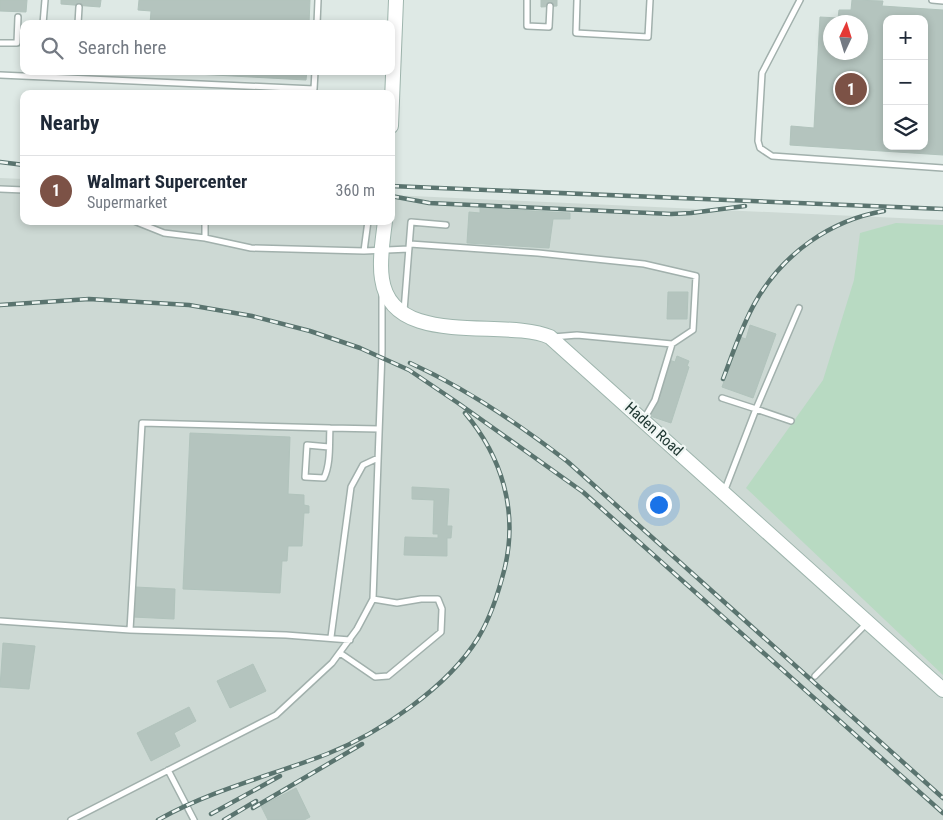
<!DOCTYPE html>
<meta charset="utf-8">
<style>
:root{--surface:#fff;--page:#f2f2f3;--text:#1f2937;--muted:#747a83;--line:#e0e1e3;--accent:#7c5246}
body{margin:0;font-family:"Roboto Condensed",sans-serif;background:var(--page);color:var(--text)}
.controls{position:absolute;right:15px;top:15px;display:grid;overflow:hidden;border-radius:10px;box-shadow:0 2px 8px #0003}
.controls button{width:45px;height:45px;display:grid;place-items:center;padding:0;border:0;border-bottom:1px solid var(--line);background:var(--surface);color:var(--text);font:25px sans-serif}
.compass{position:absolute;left:823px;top:15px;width:45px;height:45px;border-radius:50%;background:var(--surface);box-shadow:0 2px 8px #0003;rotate:4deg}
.you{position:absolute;left:658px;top:504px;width:18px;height:18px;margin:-12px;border:4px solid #fff;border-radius:50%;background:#1a73e8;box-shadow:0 0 0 8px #1a73e833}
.badge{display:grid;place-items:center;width:32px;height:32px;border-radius:50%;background:var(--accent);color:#fff;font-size:16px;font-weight:700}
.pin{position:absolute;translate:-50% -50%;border:2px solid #fff;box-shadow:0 1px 5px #0006}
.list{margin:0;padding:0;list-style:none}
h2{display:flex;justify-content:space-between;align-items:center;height:65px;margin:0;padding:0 20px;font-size:21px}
h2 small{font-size:16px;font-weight:400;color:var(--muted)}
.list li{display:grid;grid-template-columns:32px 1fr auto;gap:15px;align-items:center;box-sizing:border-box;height:70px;padding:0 20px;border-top:1px solid var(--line)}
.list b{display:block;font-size:19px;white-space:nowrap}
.list p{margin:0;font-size:16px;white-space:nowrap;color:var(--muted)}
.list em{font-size:16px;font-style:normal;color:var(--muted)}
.icon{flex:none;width:28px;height:28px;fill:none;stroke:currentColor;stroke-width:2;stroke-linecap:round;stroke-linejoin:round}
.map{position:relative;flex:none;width:943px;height:820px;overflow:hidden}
.search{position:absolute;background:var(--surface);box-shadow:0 2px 8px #0003;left:20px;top:20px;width:375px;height:55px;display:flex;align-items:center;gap:12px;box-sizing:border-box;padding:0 18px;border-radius:10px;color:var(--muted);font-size:19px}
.panel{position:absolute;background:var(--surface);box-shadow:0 2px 8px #0003;left:20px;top:90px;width:375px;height:135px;border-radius:10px}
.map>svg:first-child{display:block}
.built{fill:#cdd9d4}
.green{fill:#b8dac2}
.building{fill:#b4c4be;stroke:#b1c3bc;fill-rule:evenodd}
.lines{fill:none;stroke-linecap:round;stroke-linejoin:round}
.lane-casing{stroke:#a1b0ac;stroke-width:8}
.secondary-casing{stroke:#9eb5ad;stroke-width:16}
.lane{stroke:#fff;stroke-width:5}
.secondary{stroke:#fff;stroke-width:14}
.rail-casing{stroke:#5a746f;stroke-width:4.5}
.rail{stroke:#eff6f3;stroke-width:2.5;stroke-dasharray:8;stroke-linecap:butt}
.labels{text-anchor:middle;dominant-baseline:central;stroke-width:4.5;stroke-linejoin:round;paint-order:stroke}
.street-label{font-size:15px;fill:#203833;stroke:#eff6f3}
</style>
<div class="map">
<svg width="943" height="820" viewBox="0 0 943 820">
<rect width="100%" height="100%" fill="#dee9e5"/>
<path class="built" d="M 0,178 L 24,179 L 24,221 L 391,221 L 391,195 L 943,220 L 943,820 L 0,820 Z"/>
<path class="green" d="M 896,223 L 943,225 L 943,675 L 746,488 L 823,380 L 854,280 L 860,233 Z"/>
<path class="building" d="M 0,0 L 27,0 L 26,12 L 0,11 Z
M 61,0 L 101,0 L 100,7 L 61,4 Z
M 139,0 L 310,0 L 309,24 L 150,24 L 151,11 L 138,10 Z
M 541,0 L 557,0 L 557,6 L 541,7 Z
M 852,0 L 883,1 L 882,6 L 943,10 L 943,155 L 790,145 L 791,126 L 814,128 L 820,17 L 838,18 L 839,10 L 851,10 ZM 887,19 L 924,19 L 924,146 L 887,146 ZM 830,22 L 860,22 L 860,52 L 830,52 Z
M 140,71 L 307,71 L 306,80 Z
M 480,208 L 570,213 L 570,219 L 553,219 L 549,248 L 467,243 L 469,212 L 480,213 Z
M 668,292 L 688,292 L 687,319 L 667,319 Z
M 750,325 L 776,334 L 753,398 L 722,387 L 740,337 L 746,339 Z
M 677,356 L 689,361 L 687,366 L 689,367 L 671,423 L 650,416 L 669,360 L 675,362 Z
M 190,433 L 290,437 L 288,494 L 304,495 L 304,505 L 309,506 L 309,513 L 304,513 L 302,546 L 288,546 L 287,561 L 282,561 L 280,593 L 183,589 Z
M 412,487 L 449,489 L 447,526 L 452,526 L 451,538 L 447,538 L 447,556 L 404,555 L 405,537 L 438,538 L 438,534 L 433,534 L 434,500 L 412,499 Z
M 135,587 L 175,589 L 174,619 L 133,617 Z
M 3,643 L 35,646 L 29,689 L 0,687 Z
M 253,664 L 266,691 L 230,708 L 217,681 Z
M 189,707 L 196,721 L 174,733 L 180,746 L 151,761 L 137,733 Z
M 296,788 L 310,817 L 304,820 L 268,820 L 261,806 Z"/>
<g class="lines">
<defs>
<path id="lane" d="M 527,0 L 527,26 L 549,27 L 550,6
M 577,0 L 576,33 L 648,37 L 650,0
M 800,0 L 762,73 L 758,141 L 760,148 L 772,156 L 943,168
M 932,0 L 943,1
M 43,24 L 45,0
M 78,24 L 79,7
M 317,24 L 318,0
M 0,43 L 17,43 L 18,17
M 0,75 L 314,89 L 315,71
M 0,189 L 24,190
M 134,221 L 164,233 L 205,238 L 251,248 L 364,251 L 409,249
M 205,238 L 205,221
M 410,244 L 538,253 L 644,264 L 696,276 L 693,330 L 672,344 L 577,335 L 553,337
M 364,251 L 368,221
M 404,311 L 411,222 L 446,225
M 722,398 L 756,409 L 724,492
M 644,419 L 655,400 L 672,344
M 791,421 L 756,409 L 799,308
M 329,447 L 307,445 L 305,477 L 324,478 C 331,463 329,444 330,428 L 379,429
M 0,621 L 130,630 L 286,635 L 350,640
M 130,630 L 142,423 L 330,428
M 331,637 L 351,487 L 363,465 L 378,458
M 340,653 L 375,677 L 388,676 L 441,632 L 442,609 L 438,599 L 421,599 L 397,603 L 373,599
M 815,676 L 867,623
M 168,770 L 194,820
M 71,820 L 276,715 L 332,663 L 357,629 L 373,599 L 382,351 L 382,292"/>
<path id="secondary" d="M 391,126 L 396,0
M 385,221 C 383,239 379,261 382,279 C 392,350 505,317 550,337 L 943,690"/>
</defs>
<use href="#lane" class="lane-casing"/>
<use href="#secondary" class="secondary-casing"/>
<use href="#lane" class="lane"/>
<use href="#secondary" class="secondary"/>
<defs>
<path id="rail" d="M 0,162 L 24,165
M 391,186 L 943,209
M 391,196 L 429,203 L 671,214 L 691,213 L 745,206
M 0,305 L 89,299 L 189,305 L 252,316 L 310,331 L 360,348 L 409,370 L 458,403 L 583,492 L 943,813
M 410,363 C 467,389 519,424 568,462 L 943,798
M 723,379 C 733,353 742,325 756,301 C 783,254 830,220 884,211
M 253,808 L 362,744
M 211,814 L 280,776
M 158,820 C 211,790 270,776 327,754 C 380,733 448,687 478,638 C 491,617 499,591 505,567 C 518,510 502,457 465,413
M 224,820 L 256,801"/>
</defs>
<use href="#rail" class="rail-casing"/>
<use href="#rail" class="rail"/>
</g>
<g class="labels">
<g class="street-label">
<text transform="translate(654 429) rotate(42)">Haden Road</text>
</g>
</g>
</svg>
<div class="controls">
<button>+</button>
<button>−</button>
<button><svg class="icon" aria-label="layers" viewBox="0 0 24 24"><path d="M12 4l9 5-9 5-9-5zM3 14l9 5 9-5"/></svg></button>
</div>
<svg class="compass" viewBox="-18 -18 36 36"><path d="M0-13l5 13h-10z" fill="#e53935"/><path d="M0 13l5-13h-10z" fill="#747a83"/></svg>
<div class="you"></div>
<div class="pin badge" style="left:851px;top:89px">1</div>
<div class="search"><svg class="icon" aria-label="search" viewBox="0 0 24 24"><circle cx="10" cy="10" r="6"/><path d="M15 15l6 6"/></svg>Search here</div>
<section class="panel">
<h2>Nearby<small></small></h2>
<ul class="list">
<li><span class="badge">1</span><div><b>Walmart Supercenter</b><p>Supermarket</p></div><em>360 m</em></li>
</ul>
</section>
</div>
